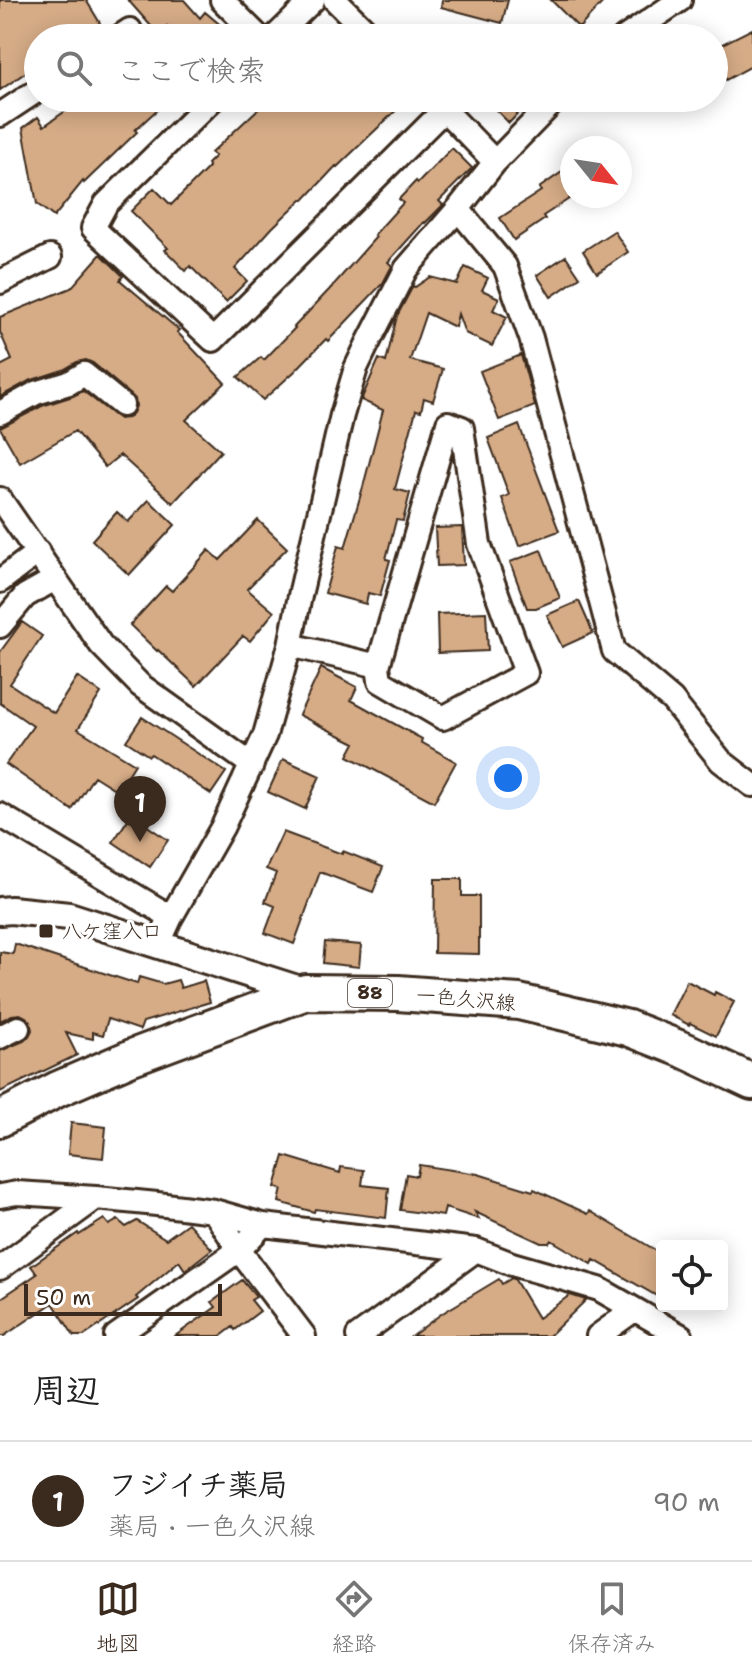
<!DOCTYPE html>
<html lang="ja">
<meta charset="utf-8">
<style>
:root{--surface:#fff;--page:#f2f2f2;--text:#222;--muted:#767676;--line:#e0e0e0;--accent:#3b2a1e}
body{margin:0;font-family:"Shantell Sans","Klee One",sans-serif;background:var(--page);color:var(--text)}
.controls{position:absolute;right:24px;bottom:24px;display:grid;overflow:hidden;border-radius:8px;box-shadow:0 4px 20px #0003}
.controls button{width:72px;height:72px;display:grid;place-items:center;padding:0;border:0;border-bottom:2px solid var(--line);background:var(--surface);color:var(--text);font:40px sans-serif}
.compass{position:absolute;left:560px;top:136px;width:72px;height:72px;border-radius:50%;background:var(--surface);box-shadow:0 4px 20px #0003;rotate:120deg}
.scale{position:absolute;left:24px;bottom:20px;width:198px;box-sizing:border-box;padding-left:8px;border:4px solid #3b2a1e;border-top:0;font-size:22px;line-height:28px;white-space:nowrap;color:#3b2a1e;-webkit-text-stroke:6px #fff;paint-order:stroke}
.you{position:absolute;left:508px;top:778px;width:28px;height:28px;margin:-20px;border:6px solid #fff;border-radius:50%;background:#1a73e8;box-shadow:0 0 0 12px #1a73e833}
.badge{display:grid;place-items:center;width:52px;height:52px;border-radius:50%;background:var(--accent);color:#fff;font-size:26px;font-weight:700}
.pin{position:absolute;translate:-50% -66px;filter:drop-shadow(0 2px 4px #0008)}
.pin::after{content:'';position:absolute;top:42px;width:28px;height:24px;background:inherit;clip-path:polygon(0 0,100% 0,50% 100%)}
.list{margin:0;padding:0;list-style:none}
h2{display:flex;justify-content:space-between;align-items:center;height:104px;margin:0;padding:0 32px;font-size:34px}
h2 small{font-size:26px;font-weight:400;color:var(--muted)}
.list li{display:grid;grid-template-columns:52px 1fr auto;gap:24px;align-items:center;box-sizing:border-box;height:120px;padding:0 32px;border-top:2px solid var(--line)}
.list b{display:block;font-size:30px;white-space:nowrap}
.list p{margin:0;font-size:26px;white-space:nowrap;color:var(--muted)}
.list em{font-size:26px;font-style:normal;color:var(--muted)}
.icon{flex:none;width:44px;height:44px;fill:none;stroke:currentColor;stroke-width:2;stroke-linecap:round;stroke-linejoin:round}
.map{position:relative;flex:none;width:752px;height:1336px;overflow:hidden}
.search{position:absolute;background:var(--surface);box-shadow:0 4px 20px #0003;left:24px;right:24px;top:24px;height:88px;display:flex;align-items:center;gap:20px;box-sizing:border-box;padding:0 28px;border-radius:44px;color:var(--muted);font-size:30px}
.sheet{height:224px;background:var(--surface)}
nav{display:flex;justify-content:space-around;align-items:center;box-sizing:border-box;height:112px;border-top:2px solid var(--line);background:var(--surface);font-size:22px;color:var(--muted)}
nav a{display:grid;justify-items:center;gap:4px}
nav .on{color:var(--accent)}
.map>svg:first-child{display:block}
.building{fill:#d6ac87;stroke:#3b2a1e;stroke-width:2}
.lines{fill:none;stroke-linecap:round;stroke-linejoin:round}
.minor-casing{stroke:#3b2a1e;stroke-width:28}
.tertiary-casing{stroke:#3b2a1e;stroke-width:32}
.primary-casing{stroke:#3b2a1e;stroke-width:40}
.minor{stroke:#fff;stroke-width:22}
.tertiary{stroke:#fff;stroke-width:26}
.primary{stroke:#fff;stroke-width:34}
.poi-dot{fill:#3b2a1e;stroke:#fff;stroke-width:3}
.labels{text-anchor:middle;dominant-baseline:central;stroke-width:6;stroke-linejoin:round;paint-order:stroke}
.shield{fill:#fff;stroke:#766a62;stroke-width:2}
.shield-label{font-size:18px;font-weight:bold;fill:#3b2a1e}
.poi-label{font-size:20px;fill:#3b2a1e;stroke:#fff;text-anchor:start}
.street-label{font-size:20px;fill:#3b2a1e;stroke:#fff}
</style>
<div class="map">
<svg width="752" height="1336" viewBox="0 0 752 1336">
<rect width="100%" height="100%" fill="#fff"/>
<filter id="ink" filterUnits="userSpaceOnUse"><feTurbulence type="fractalNoise" baseFrequency=".0125" numOctaves="2"/><feDisplacementMap in="SourceGraphic" scale="16" xChannelSelector="R" yChannelSelector="G"/><feConvolveMatrix kernelMatrix="1 2 1 2 8 2 1 2 1" color-interpolation-filters="sRGB"/></filter>
<g filter="url(#ink)">
<path class="building" d="M 0,0 L 86,0 L 100,23 L 92,28 L 98,38 L 38,38 L 38,64 L 0,90 Z
M 128,0 L 184,0 L 200,18 L 205,12 L 236,38 L 184,38 L 186,35 L 179,29 L 174,34 L 167,26 L 158,34 Z
M 442,0 L 508,0 L 502,23 L 441,7 Z
M 551,0 L 605,0 L 579,28 Z
M 752,29 L 752,66 L 726,80 L 714,56 L 714,48 Z
M 84,98 L 170,98 L 135,130 L 137,132 L 84,183 L 83,181 L 54,217 L 37,204 L 23,128 L 38,117 L 44,126 Z
M 270,98 L 409,98 L 337,167 L 336,166 L 304,200 L 302,199 L 272,228 L 235,269 L 247,281 L 226,302 L 190,266 L 186,271 L 165,250 L 168,248 L 131,211 L 154,188 L 171,205 L 209,167 L 207,164 L 215,156 L 211,153 Z
M 484,98 L 533,98 L 509,123 Z
M 452,148 L 472,168 L 439,201 L 443,205 L 425,223 L 424,222 L 388,262 L 392,266 L 383,283 L 328,341 L 326,339 L 294,372 L 263,400 L 238,377 L 261,357 L 264,360 L 295,328 L 294,327 L 329,290 L 376,237 L 374,235 L 403,203 L 399,199 L 416,181 L 418,183 Z
M 572,165 L 572,197 L 543,216 L 545,219 L 514,240 L 500,218 L 541,191 L 539,188 Z
M 614,231 L 628,252 L 597,273 L 583,251 Z
M 101,254 L 123,276 L 120,280 L 179,330 L 177,332 L 225,383 L 186,420 L 221,451 L 173,503 L 120,455 L 105,467 L 75,431 L 20,463 L 0,428 L 42,406 L 73,396 L 83,391 L 119,419 L 128,418 L 133,413 L 136,406 L 135,399 L 131,395 L 93,363 L 86,360 L 77,362 L 63,370 L 29,381 L 0,397 L 0,366 L 12,360 L 0,332 L 0,317 L 71,288 Z
M 566,256 L 580,277 L 551,297 L 537,275 Z
M 465,267 L 488,278 L 482,290 L 499,298 L 493,310 L 507,317 L 492,346 L 465,333 L 458,314 L 455,327 L 426,313 L 410,360 L 443,369 L 433,401 L 424,398 L 421,411 L 416,410 L 395,489 L 410,493 L 403,521 L 396,520 L 386,559 L 390,560 L 380,596 L 368,593 L 366,604 L 325,593 L 338,546 L 345,548 L 363,487 L 383,410 L 361,400 L 379,359 L 386,362 L 397,316 L 413,286 L 415,287 L 430,277 L 457,284 Z
M 521,355 L 535,406 L 499,420 L 480,371 Z
M 519,425 L 559,531 L 519,546 L 502,498 L 509,495 L 488,438 Z
M 149,500 L 175,525 L 129,575 L 92,540 L 117,512 L 128,522 Z
M 258,520 L 287,548 L 247,589 L 274,612 L 250,641 L 243,636 L 196,686 L 158,650 L 157,651 L 130,625 L 166,586 L 172,591 L 209,550 L 220,560 Z
M 462,527 L 464,565 L 437,566 L 435,528 Z
M 541,550 L 560,598 L 536,608 L 527,608 L 510,562 Z
M 579,601 L 593,633 L 562,647 L 547,615 Z
M 486,612 L 488,651 L 438,653 L 437,614 Z
M 22,622 L 42,636 L 10,684 L 54,713 L 77,677 L 101,693 L 78,729 L 135,764 L 118,791 L 94,776 L 72,810 L 6,764 L 33,726 L 0,703 L 0,652 Z
M 321,668 L 357,687 L 351,700 L 422,739 L 421,742 L 456,762 L 434,802 L 348,756 L 355,743 L 299,715 Z
M 142,717 L 226,772 L 211,794 L 151,754 L 149,756 L 126,741 Z
M 283,759 L 320,776 L 305,809 L 268,792 Z
M 131,815 L 168,840 L 150,867 L 113,842 Z
M 283,832 L 342,854 L 343,851 L 383,867 L 373,892 L 320,872 L 294,944 L 265,933 L 275,906 L 265,902 L 276,873 L 266,869 Z
M 435,879 L 462,879 L 462,896 L 479,896 L 479,954 L 434,953 Z
M 325,942 L 361,945 L 359,967 L 323,963 Z
M 15,944 L 137,984 L 139,977 L 163,984 L 178,980 L 181,988 L 204,981 L 210,1002 L 143,1022 L 140,1030 L 108,1019 L 103,1035 L 93,1032 L 93,1039 L 66,1033 L 77,1055 L 0,1092 L 0,1051 L 24,1041 L 29,1036 L 32,1030 L 30,1021 L 26,1017 L 20,1014 L 12,1015 L 0,1021 L 0,952 L 13,954 Z
M 687,981 L 714,995 L 715,992 L 734,1002 L 716,1036 L 690,1023 L 689,1025 L 670,1015 Z
M 71,1123 L 106,1127 L 103,1158 L 68,1154 Z
M 284,1156 L 340,1173 L 341,1167 L 364,1170 L 362,1185 L 389,1188 L 386,1218 L 315,1209 L 314,1212 L 279,1202 L 282,1189 L 275,1187 Z
M 419,1165 L 478,1174 L 533,1191 L 534,1189 L 588,1214 L 590,1211 L 662,1254 L 662,1299 L 594,1260 L 592,1264 L 551,1240 L 549,1243 L 541,1243 L 475,1212 L 479,1219 L 445,1208 L 443,1216 L 400,1210 L 406,1174 L 417,1176 Z
M 104,1219 L 109,1225 L 118,1220 L 126,1227 L 137,1221 L 166,1239 L 188,1223 L 212,1249 L 185,1270 L 179,1261 L 136,1297 L 138,1299 L 84,1336 L 74,1336 L 53,1303 L 4,1336 L 0,1336 L 0,1299 L 37,1274 L 31,1266 L 78,1233 L 79,1235 Z
M 512,1278 L 515,1280 L 538,1318 L 570,1295 L 586,1300 L 549,1336 L 412,1336 L 441,1314 L 499,1279 L 502,1284 Z
M 242,1280 L 256,1297 L 251,1300 L 260,1311 L 235,1330 L 233,1327 L 221,1336 L 175,1336 L 216,1307 L 212,1302 Z"/>
<g class="lines">
<defs>
<path id="minor" d="M 222,0 L 260,38
M 335,0 L 373,38
M 118,38 L 130,30
M 274,38 L 313,0
M 624,38 L 680,0
M 214,98 L 106,204 L 93,228 L 213,340 L 444,110
M 433,98 L 495,162
M 0,115 L 38,90
M 458,209 L 505,266 L 531,338 L 614,651 L 672,700 L 721,761 L 752,785
M 0,282 L 50,257
M 0,413 L 36,393 L 69,383 L 84,374 L 122,405
M 0,499 L 101,645 L 140,685 L 252,765
M 0,581 L 38,552
M 0,626 L 25,596 L 55,579
M 290,645 L 378,666 L 380,681 L 443,718 L 526,673 L 479,544 L 462,428 L 448,423 L 378,666
M 0,815 L 171,917
M 159,943 L 171,917 L 223,826 L 265,735 L 290,645 L 301,591 L 342,415 L 356,368 L 367,345 L 406,269 L 458,209 L 495,162 L 557,98
M 0,1037 L 18,1028
M 0,1196 L 17,1193 L 96,1198 L 157,1204 L 214,1211 L 263,1225 L 476,1250 L 512,1264 L 599,1289 L 681,1336
M 214,1211 L 239,1250 L 304,1336
M 0,1268 L 96,1198
M 116,1336 L 239,1250 L 263,1225
M 358,1336 L 476,1250
M 598,1336 L 634,1310"/>
<path id="tertiary" d="M 0,911 L 11,910 L 69,916 L 306,992"/>
<path id="primary" d="M 0,1119 L 58,1089 L 132,1057 L 306,992 L 398,993 L 519,1002 L 628,1028 L 684,1050 L 752,1082"/>
</defs>
<use href="#minor" class="minor-casing"/>
<use href="#tertiary" class="tertiary-casing"/>
<use href="#primary" class="primary-casing"/>
<use href="#minor" class="minor"/>
<use href="#tertiary" class="tertiary"/>
<use href="#primary" class="primary"/>
</g>
</g>
<rect class="poi-dot" x="38" y="923" width="16" height="16" rx="4"/>
<g class="labels">
<rect class="shield" x="348" y="979" width="44" height="28" rx="6"/>
<g class="shield-label">
<text x="370" y="993">88</text>
</g>
<g class="poi-label">
<text x="62" y="931">八ケ窪入口</text>
</g>
<g class="street-label">
<text transform="translate(466 999) rotate(5)">一色久沢線</text>
</g>
</g>
</svg>
<div class="controls">
<button><svg class="icon" aria-label="locate" viewBox="0 0 24 24"><circle cx="12" cy="12" r="6"/><path d="M12 2v4M12 18v4M2 12h4M18 12h4"/></svg></button>
</div>
<svg class="compass" viewBox="-18 -18 36 36"><path d="M0-13l5 13h-10z" fill="#e53935"/><path d="M0 13l5-13h-10z" fill="#767676"/></svg>
<div class="scale">50 m</div>
<div class="you"></div>
<div class="pin badge" style="left:140px;top:842px">1</div>
<div class="search"><svg class="icon" aria-label="search" viewBox="0 0 24 24"><circle cx="10" cy="10" r="6"/><path d="M15 15l6 6"/></svg>ここで検索</div>
</div>
<section class="sheet">
<h2>周辺<small></small></h2>
<ul class="list">
<li><span class="badge">1</span><div><b>フジイチ薬局</b><p>薬局 · 一色久沢線</p></div><em>90 m</em></li>
</ul>
</section>
<nav>
<a class="on"><svg class="icon" aria-label="map" viewBox="0 0 24 24"><path d="M3 6l6-2 6 2 6-2v14l-6 2-6-2-6 2zM9 4v14M15 6v14"/></svg>地図</a>
<a><svg class="icon" aria-label="directions" viewBox="0 0 24 24"><path d="M12 3l9 9-9 9-9-9zM9 14v-3h6M13 9l2 2-2 2"/></svg>経路</a>
<a><svg class="icon" aria-label="saved" viewBox="0 0 24 24"><path d="M7 4h10v16l-5-4-5 4z"/></svg>保存済み</a>
</nav>
